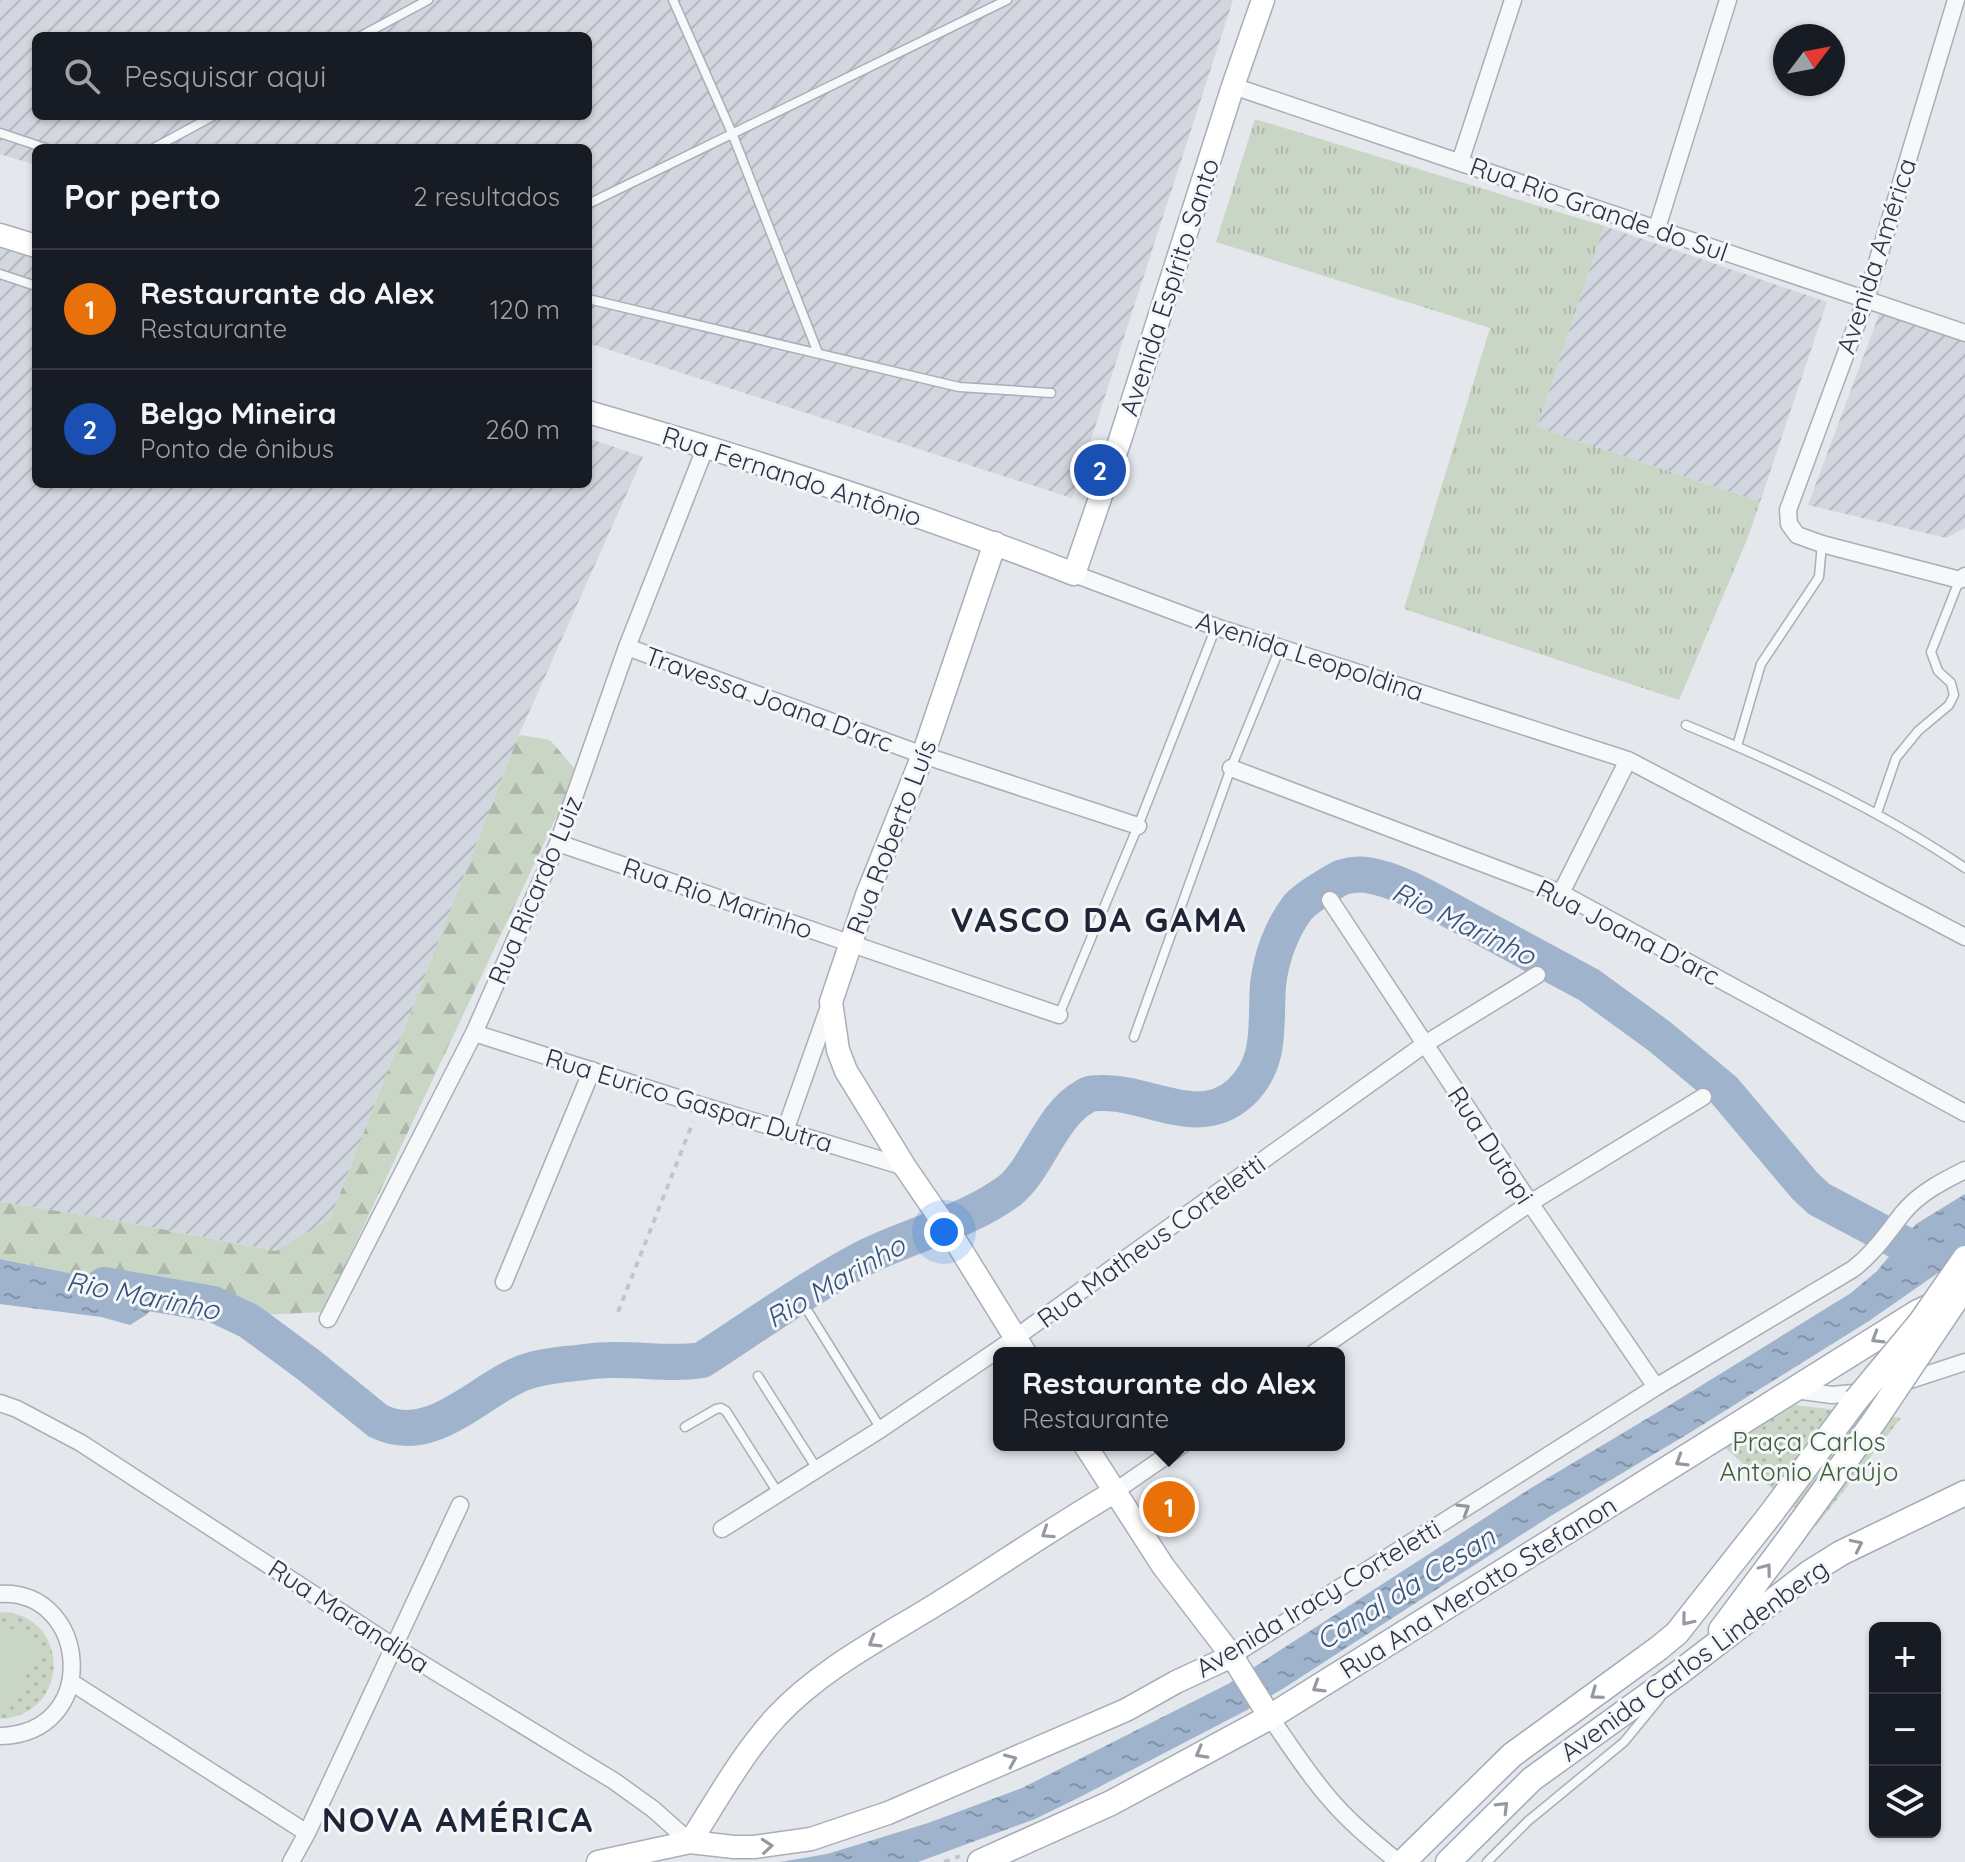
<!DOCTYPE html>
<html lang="pt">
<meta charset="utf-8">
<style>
:root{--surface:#171b24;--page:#242831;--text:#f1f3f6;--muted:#9ea1a6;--line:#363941;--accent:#d1495b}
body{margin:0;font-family:Quicksand,sans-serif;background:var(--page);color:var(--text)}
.controls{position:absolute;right:24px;bottom:24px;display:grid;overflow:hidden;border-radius:12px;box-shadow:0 2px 6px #0004}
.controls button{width:72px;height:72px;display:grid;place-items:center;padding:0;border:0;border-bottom:2px solid var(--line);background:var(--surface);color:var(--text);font:40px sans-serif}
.compass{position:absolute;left:1773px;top:24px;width:72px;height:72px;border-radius:50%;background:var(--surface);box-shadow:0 2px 6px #0004;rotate:58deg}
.you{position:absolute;left:944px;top:1232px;width:28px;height:28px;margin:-20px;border:6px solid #fff;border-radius:50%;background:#1a73e8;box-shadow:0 0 0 12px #1a73e833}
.badge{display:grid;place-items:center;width:52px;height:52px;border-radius:50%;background:var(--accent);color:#fff;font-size:26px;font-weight:700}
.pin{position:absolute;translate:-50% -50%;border:4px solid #fff;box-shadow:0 2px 8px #0006}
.popup{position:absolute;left:993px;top:1347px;width:352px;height:104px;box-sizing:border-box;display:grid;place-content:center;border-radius:12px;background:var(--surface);filter:drop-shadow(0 2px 6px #0005);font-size:26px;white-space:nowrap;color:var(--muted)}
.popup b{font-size:30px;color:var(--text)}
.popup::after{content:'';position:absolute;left:50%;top:100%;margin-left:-16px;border:16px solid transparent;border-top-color:var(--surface)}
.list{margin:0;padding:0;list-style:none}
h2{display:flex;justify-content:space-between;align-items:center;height:104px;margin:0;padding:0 32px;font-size:34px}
h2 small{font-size:26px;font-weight:400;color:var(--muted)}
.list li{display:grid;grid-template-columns:52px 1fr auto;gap:24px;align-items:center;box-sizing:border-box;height:120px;padding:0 32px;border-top:2px solid var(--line)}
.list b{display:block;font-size:30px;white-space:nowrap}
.list p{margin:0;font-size:26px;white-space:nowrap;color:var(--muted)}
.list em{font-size:26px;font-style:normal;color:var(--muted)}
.icon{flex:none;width:44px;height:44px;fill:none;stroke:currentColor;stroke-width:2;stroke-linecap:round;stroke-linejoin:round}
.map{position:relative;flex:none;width:1965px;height:1862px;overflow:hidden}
.search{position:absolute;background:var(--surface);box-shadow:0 2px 6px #0004;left:32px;top:32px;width:560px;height:88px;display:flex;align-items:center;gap:20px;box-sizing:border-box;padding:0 28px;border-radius:12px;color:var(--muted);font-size:30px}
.panel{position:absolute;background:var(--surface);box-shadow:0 2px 6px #0004;left:32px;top:144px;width:560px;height:344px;border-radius:12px}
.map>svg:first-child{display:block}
.industrial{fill:url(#industrial-furrows);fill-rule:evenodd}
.grass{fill:url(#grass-tufts)}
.forest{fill:url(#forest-firs)}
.park{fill:url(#park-dots)}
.pitch{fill:#c9d6c5}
.water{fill:url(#water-ripples)}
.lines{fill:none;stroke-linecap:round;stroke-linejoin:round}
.river{stroke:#9fb4cc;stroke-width:36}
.lane-casing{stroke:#a9aeb7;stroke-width:11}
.street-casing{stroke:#a9aeb7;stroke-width:19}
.secondary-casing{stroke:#a9aeb7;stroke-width:25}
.primary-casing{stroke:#a3abb8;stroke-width:27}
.path{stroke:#c2c5cb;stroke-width:4;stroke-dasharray:6 6;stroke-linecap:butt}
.lane{stroke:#f7f8fa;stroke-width:8}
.street{stroke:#f7f8fa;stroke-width:16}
.secondary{stroke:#fff;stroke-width:22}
.primary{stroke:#fff;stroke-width:24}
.primary-bridge-casing{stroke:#a3abb8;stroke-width:27;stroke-linecap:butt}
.primary-bridge{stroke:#fff;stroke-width:24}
.oneway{stroke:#959aa2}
.oneway2{stroke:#9196a0}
.labels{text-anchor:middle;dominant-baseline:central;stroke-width:6;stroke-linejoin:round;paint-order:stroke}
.street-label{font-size:26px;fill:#2b3445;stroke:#f4f6f9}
.park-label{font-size:26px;fill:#3f6138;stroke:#f4f6f9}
.water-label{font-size:28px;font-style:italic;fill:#34527a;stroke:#f4f6f9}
.district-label{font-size:34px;font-weight:bold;letter-spacing:2px;fill:#1d2536;stroke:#f4f6f9}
</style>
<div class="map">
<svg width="1965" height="1862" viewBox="0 0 1965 1862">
<defs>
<pattern id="industrial-furrows" width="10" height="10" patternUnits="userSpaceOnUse" patternTransform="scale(2)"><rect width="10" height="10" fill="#d2d6de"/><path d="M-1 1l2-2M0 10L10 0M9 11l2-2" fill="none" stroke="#b4b8c0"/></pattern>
<pattern id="grass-tufts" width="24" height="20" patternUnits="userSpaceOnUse" patternTransform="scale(2)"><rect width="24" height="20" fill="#c9d6c5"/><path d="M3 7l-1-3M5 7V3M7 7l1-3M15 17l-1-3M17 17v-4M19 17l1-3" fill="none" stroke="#adb8ab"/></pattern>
<pattern id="forest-firs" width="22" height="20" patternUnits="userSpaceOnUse" patternTransform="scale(2)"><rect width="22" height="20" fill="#c9d6c5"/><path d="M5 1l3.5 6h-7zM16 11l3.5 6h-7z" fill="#adb8ab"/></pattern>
<pattern id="park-dots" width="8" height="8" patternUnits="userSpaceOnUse" patternTransform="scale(2)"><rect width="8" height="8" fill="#c9d6c5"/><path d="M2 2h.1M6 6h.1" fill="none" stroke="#adb8ab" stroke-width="1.8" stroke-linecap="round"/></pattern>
<pattern id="water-ripples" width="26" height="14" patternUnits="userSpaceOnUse" patternTransform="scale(2)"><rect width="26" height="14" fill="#9fb4cc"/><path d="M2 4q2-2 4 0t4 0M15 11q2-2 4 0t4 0" fill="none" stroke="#8293a7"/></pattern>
</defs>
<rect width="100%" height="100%" fill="#e4e7ec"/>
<path class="industrial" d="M 0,0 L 1233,0 L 1072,498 L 588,343 L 588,148 L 36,148 L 36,165 L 0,154 ZM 36,36 L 588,36 L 588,116 L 36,116 Z
M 1604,226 L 1827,302 L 1760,502 L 1537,427 Z
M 0,235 L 36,247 L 36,484 L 588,484 L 588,438 L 643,457 L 518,737 L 330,1219 L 277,1251 L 115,1220 L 0,1202 Z
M 1880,312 L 1965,341 L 1965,528 L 1946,538 L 1808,505 Z"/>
<path class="grass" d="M 1255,119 L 1604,226 L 1537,427 L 1760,502 L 1748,537 L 1679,700 L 1404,609 L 1490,328 L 1216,242 Z"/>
<path class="forest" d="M 521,735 L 550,740 L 574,768 L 571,786 L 323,1312 L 238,1316 L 108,1281 L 0,1259 L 0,1202 L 115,1220 L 276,1251 L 330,1219 L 518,737 Z"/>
<path class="park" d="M 1795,1405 L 1901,1418 L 1816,1526 L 1725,1448 Z
M 0,1612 C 71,1613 72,1715 0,1719 Z"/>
<path class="pitch" d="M 0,1623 L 42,1644 L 8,1713 L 0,1709 Z"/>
<path class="water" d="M 1965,1194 L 1965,1254 L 1869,1321 L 1691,1432 L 1549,1517 L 1284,1688 L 1247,1710 L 1078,1798 L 1035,1819 L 918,1862 L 780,1862 L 827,1854 L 873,1840 L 928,1823 L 1022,1788 L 1228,1684 L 1531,1488 L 1673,1403 L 1851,1293 L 1877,1271 L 1916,1224 Z
M 0,1259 L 108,1281 L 150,1292 L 155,1306 L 146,1315 L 130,1325 L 101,1317 L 0,1304 Z"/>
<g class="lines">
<path class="river" d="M 104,1285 L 213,1304 L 249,1321 L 310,1366 L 378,1421 C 430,1447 475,1394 518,1375 C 533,1368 550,1366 566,1364 C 581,1363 595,1360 610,1360 C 641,1359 671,1365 702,1360 C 756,1325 809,1287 866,1257 C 913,1234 967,1222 1009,1191 C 1037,1169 1051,1115 1084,1097 C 1089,1093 1095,1093 1101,1093 C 1148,1091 1198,1131 1240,1093 C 1273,1062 1265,1026 1268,985 C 1271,958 1281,929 1298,907 C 1306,898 1317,892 1327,886 C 1332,883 1337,879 1343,877 C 1350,875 1359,874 1367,875 C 1399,880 1433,901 1461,916 C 1503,939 1546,962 1589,985 L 1659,1036 L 1724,1090 L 1805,1186 L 1819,1199 L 1911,1248"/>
<defs>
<path id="lane" d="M 673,0 L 732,133 L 818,353
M 361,36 L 428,0
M 0,133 L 45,148
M 154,148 L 213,116
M 588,204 L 1007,0
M 0,274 L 36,286
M 588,299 L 959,387 L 1051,393
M 1686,725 C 1783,765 1878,809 1965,868
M 1737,746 L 1761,664 L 1819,577 L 1822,544
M 1877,813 L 1896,758 L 1918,731 L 1949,705 L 1954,695 L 1951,683 L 1938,671 L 1931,652 L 1959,581
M 1059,1015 L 1138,826 L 1216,627
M 1134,1037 L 1231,768 L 1280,648
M 809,1313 L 881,1429
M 758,1376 L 817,1469
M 685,1427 L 716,1409 L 721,1408 L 726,1411 L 778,1493
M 1487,1862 L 1528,1821 L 1624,1742 L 1660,1698"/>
<path id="street" d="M 1956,0 L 1866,299 L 1788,510 L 1789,524 L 1797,535 L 1822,544 L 1960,580 L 1965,576
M 1233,86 L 1965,333
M 1460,162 L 1513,0
M 1657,228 L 1728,0
M 1074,574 L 1216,627 L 1628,760 L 1965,937
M 627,647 L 923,755 L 1138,826
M 1231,768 L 1561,893 L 1965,1113
M 558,843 L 1059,1015
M 1561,893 L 1628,760
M 1330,900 L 1530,1203 L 1656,1387
M 474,1033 L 700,1105 L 905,1167
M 785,1131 L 830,1004
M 504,1282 L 592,1070
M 328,1319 L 474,1033 L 558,843 L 627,647 L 706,446
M 1314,1353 L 1530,1203 L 1703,1097
M 1898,1384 L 1965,1362
M 1795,1390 L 1832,1395 L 1864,1392
M 0,1403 L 17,1409 L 81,1443 L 393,1646 L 614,1781 L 653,1809 L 690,1842
M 1114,1492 L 1182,1445
M 722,1529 L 881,1429 L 1015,1338 L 1425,1044 L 1537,975
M 0,1594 C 89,1589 102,1734 0,1736
M 1232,1656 L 1656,1387 L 1853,1269 C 1874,1253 1887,1233 1903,1213 C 1919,1193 1943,1181 1965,1170
M 71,1682 L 307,1833
M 1270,1717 C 1289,1744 1307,1773 1329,1798 C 1349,1822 1374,1842 1398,1862
M 291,1862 L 307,1833 L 460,1505"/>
<path id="secondary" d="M 0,235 L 36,246
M 588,412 C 752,459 915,512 1074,574 L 1120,440 L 1233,86 L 1263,0
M 995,543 L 923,755 L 867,895 L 831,1002 L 838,1050 L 846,1071 L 905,1167 L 955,1240 L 1025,1353
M 1085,1445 L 1163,1566 L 1232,1656 L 1270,1717
M 690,1842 C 717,1800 742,1754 776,1717 C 822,1668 884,1637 940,1602 C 998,1566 1054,1527 1114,1492
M 598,1862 L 690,1842 L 734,1847 L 754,1847 L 811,1839 L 888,1813 L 1126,1710 L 1176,1682 L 1232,1656"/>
<path id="primary" d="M 1721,1630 L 1791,1536
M 980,1862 L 1111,1803 L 1270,1717 L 1918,1312 L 1937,1303
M 1403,1862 L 1512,1755 L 1659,1648 L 1677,1633 L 1770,1515 L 1856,1400
M 1448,1862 L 1532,1779 L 1680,1672 L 1809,1573 L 1841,1553 L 1965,1493"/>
</defs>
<use href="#lane" class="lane-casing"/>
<use href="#street" class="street-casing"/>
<use href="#secondary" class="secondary-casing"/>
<use href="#primary" class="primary-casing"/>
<path class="path" d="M 618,1312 L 693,1122
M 944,1862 L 960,1856"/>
<use href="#lane" class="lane"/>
<use href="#street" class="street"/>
<use href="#secondary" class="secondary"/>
<use href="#primary" class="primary"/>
<defs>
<path id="primary-bridge" d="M 1856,1400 L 1920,1323 L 1965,1258
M 1791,1536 L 1875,1420 L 1965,1286"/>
</defs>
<use href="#primary-bridge" class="primary-bridge-casing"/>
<use href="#primary-bridge" class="primary-bridge"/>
</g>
<defs><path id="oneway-chevron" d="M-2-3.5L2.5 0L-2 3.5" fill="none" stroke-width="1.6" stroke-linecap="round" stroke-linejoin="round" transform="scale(2)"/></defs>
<g class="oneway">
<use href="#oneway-chevron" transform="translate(1877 1338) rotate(148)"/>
<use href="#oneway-chevron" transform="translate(1681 1461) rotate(148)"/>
<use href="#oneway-chevron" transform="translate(1047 1533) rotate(147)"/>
<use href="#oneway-chevron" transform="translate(1857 1545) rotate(-26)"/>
<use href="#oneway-chevron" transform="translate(1766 1569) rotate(-53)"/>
<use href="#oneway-chevron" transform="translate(1687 1620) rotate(129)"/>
<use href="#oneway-chevron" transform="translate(874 1642) rotate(149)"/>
<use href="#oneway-chevron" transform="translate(1318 1687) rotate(148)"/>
<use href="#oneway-chevron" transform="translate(1596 1694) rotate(144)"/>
<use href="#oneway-chevron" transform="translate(1201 1753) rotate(151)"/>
<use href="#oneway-chevron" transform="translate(1011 1760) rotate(-23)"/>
<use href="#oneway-chevron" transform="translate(1503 1807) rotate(-45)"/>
<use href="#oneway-chevron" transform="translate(767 1846) rotate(-5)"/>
</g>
<use class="oneway2" href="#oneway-chevron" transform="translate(1464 1509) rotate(-32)"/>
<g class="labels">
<g class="street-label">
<text transform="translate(1599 209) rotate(19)">Rua Rio Grande do Sul</text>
<text transform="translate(1876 256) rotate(-72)">Avenida América</text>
<text transform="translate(1169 287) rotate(-72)">Avenida Espírito Santo</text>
<text transform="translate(792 476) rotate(18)">Rua Fernando Antônio</text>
<text transform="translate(1310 656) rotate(18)">Avenida Leopoldina</text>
<text transform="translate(769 699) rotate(20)">Travessa Joana D'arc</text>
<text transform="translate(891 837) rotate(-69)">Rua Roberto Luís</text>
<text transform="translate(535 890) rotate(-67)">Rua Ricardo Luiz</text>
<text transform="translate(718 898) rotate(19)">Rua Rio Marinho</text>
<text transform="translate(1628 932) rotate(27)">Rua Joana D'arc</text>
<text transform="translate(689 1100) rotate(17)">Rua Eurico Gaspar Dutra</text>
<text transform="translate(1491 1145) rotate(57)">Rua Dutopi</text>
<text transform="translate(1151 1241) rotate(-36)">Rua Matheus Corteletti</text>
<text transform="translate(1478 1587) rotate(-32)">Rua Ana Merotto Stefanon</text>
<text transform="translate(1318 1598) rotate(-31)">Avenida Iracy Corteletti</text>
<text transform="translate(349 1616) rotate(33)">Rua Marandiba</text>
<text transform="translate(1694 1660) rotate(-36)">Avenida Carlos Lindenberg</text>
</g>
<g class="park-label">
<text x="1809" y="1441">Praça Carlos<tspan x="1809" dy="30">Antonio Araújo</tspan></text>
</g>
<g class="water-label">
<text transform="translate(1464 923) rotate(26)">Rio Marinho</text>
<text transform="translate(835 1281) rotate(-30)">Rio Marinho</text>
<text transform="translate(143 1295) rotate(11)">Rio Marinho</text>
<text transform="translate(1405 1588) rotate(-32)">Canal da Cesan</text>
</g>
<g class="district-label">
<text x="1099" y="919">VASCO DA GAMA</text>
<text x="458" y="1819">NOVA AMÉRICA</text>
</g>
</g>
</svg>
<div class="controls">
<button>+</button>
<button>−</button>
<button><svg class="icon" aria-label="layers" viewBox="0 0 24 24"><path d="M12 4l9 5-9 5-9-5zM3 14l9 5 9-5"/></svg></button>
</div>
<svg class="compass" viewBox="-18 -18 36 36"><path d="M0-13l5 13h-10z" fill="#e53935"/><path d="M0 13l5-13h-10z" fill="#9ea1a6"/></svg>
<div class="you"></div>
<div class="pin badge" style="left:1169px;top:1507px;background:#e8710a">1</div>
<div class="popup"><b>Restaurante do Alex</b>Restaurante</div>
<div class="pin badge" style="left:1100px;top:470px;background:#1a4fb4">2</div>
<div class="search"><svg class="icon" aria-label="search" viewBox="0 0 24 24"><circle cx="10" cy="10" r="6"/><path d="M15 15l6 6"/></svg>Pesquisar aqui</div>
<section class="panel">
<h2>Por perto<small>2 resultados</small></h2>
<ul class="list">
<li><span class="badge" style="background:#e8710a">1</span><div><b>Restaurante do Alex</b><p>Restaurante</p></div><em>120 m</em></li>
<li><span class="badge" style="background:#1a4fb4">2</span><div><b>Belgo Mineira</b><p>Ponto de ônibus</p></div><em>260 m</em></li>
</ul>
</section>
</div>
